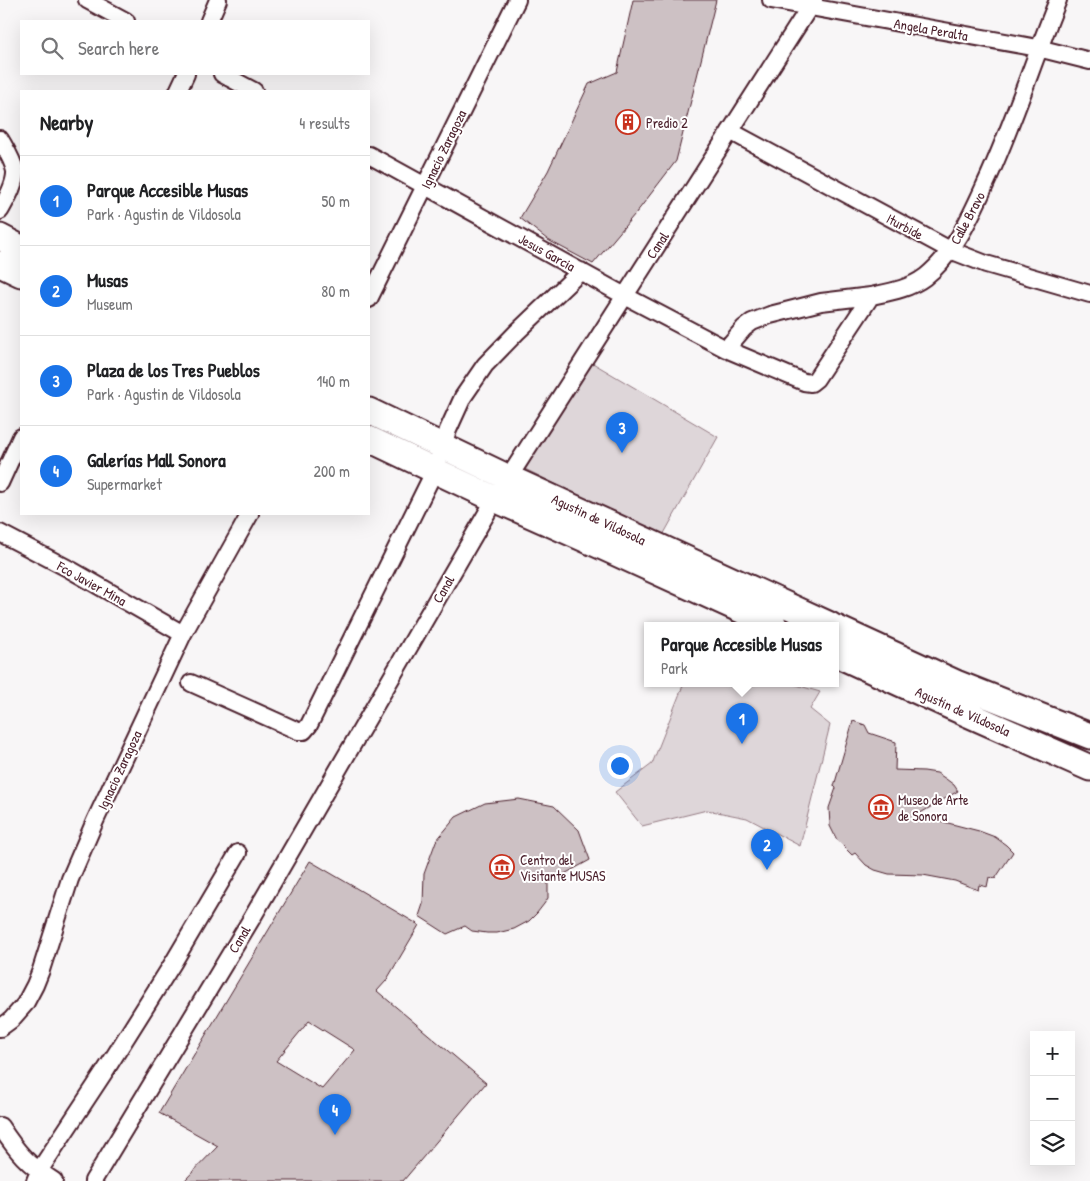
<!DOCTYPE html>
<meta charset="utf-8">
<style>
:root{--surface:#fff;--page:#f6f6f6;--text:#202124;--muted:#757577;--line:#e0e0e0;--accent:#1a73e8}
body{margin:0;font-family:"Patrick Hand",sans-serif;background:var(--page);color:var(--text)}
.controls{position:absolute;right:15px;bottom:15px;display:grid;overflow:hidden;border-radius:0px;box-shadow:0 5px 20px #0002}
.controls button{width:45px;height:45px;display:grid;place-items:center;padding:0;border:0;border-bottom:1px solid var(--line);background:var(--surface);color:var(--text);font:25px sans-serif}
.you{position:absolute;left:619px;top:765px;width:18px;height:18px;margin:-12px;border:4px solid #fff;border-radius:50%;background:#1a73e8;box-shadow:0 0 0 8px #1a73e833}
.badge{display:grid;place-items:center;width:32px;height:32px;border-radius:50%;background:var(--accent);color:#fff;font-size:16px;font-weight:700}
.pin{position:absolute;translate:-50% -41px;filter:drop-shadow(0 1px 2px #0008)}
.pin::after{content:'';position:absolute;top:26px;width:18px;height:15px;background:inherit;clip-path:polygon(0 0,100% 0,50% 100%)}
.popup{position:absolute;left:644px;top:622px;width:195px;height:65px;box-sizing:border-box;display:grid;place-content:center;border-radius:0px;background:var(--surface);filter:drop-shadow(0 1px 4px #0005);font-size:16px;white-space:nowrap;color:var(--muted)}
.popup b{font-size:19px;color:var(--text)}
.popup::after{content:'';position:absolute;left:50%;top:100%;margin-left:-10px;border:10px solid transparent;border-top-color:var(--surface)}
.list{margin:0;padding:0;list-style:none}
h2{display:flex;justify-content:space-between;align-items:center;height:65px;margin:0;padding:0 20px;font-size:21px}
h2 small{font-size:16px;font-weight:400;color:var(--muted)}
.list li{display:grid;grid-template-columns:32px 1fr auto;gap:15px;align-items:center;box-sizing:border-box;height:90px;padding:0 20px;border-top:1px solid var(--line)}
.list b{display:block;font-size:19px;white-space:nowrap}
.list p{margin:0;font-size:16px;white-space:nowrap;color:var(--muted)}
.list em{font-size:16px;font-style:normal;color:var(--muted)}
.icon{flex:none;width:28px;height:28px;fill:none;stroke:currentColor;stroke-width:2;stroke-linecap:round;stroke-linejoin:round}
.map{position:relative;flex:none;width:1090px;height:1181px;overflow:hidden}
.search{position:absolute;background:var(--surface);box-shadow:0 5px 20px #0002;left:20px;top:20px;width:350px;height:55px;display:flex;align-items:center;gap:12px;box-sizing:border-box;padding:0 18px;border-radius:0px;color:var(--muted);font-size:19px}
.panel{position:absolute;background:var(--surface);box-shadow:0 5px 20px #0002;left:20px;top:90px;width:350px;height:425px;border-radius:0px}
.map>svg:first-child{display:block}
.green{fill:#ded6d9;stroke:#947a82}
.building{fill:#cdc1c4;stroke:#4a1f2b;fill-rule:evenodd}
.lines{fill:none;stroke-linecap:round;stroke-linejoin:round}
.street-casing{stroke:#4a1f2b;stroke-width:20}
.primary-casing{stroke:#4a1f2b;stroke-width:29}
.street{stroke:#fff;stroke-width:16}
.primary{stroke:#fff;stroke-width:25}
.labels{text-anchor:middle;dominant-baseline:central;stroke-width:4;stroke-linejoin:round;paint-order:stroke}
.street-label{font-size:14px;fill:#4a1f2b;stroke:#fff}
.poi-label{font-size:14px;fill:#4a1f2b;stroke:#fff;text-anchor:start}
</style>
<div class="map">
<svg width="1090" height="1181" viewBox="0 0 1090 1181">
<rect width="100%" height="100%" fill="#f8f6f7"/>
<filter id="ink" filterUnits="userSpaceOnUse"><feTurbulence type="fractalNoise" baseFrequency=".02" numOctaves="2"/><feDisplacementMap in="SourceGraphic" scale="10" xChannelSelector="R" yChannelSelector="G"/><feConvolveMatrix kernelMatrix="1 2 1 2 8 2 1 2 1" color-interpolation-filters="sRGB"/></filter>
<g filter="url(#ink)">
<path class="green" d="M 591,362 L 718,437 L 662,537 L 525,469 Z
M 684,683 L 790,683 L 820,692 L 810,709 L 830,725 L 800,846 L 747,818 L 707,810 L 642,826 L 615,792 L 652,764 Z"/>
<path class="building" d="M 633,0 L 716,0 L 676,161 L 640,208 L 593,264 L 548,240 L 520,218 L 548,171 L 589,84 L 617,72 Z
M 853,721 L 865,725 L 869,733 L 896,742 L 895,770 L 924,771 L 937,773 L 946,779 L 954,785 L 958,791 L 917,815 L 979,831 L 995,837 L 1006,845 L 1013,852 L 995,879 L 989,877 L 987,887 L 979,885 L 978,890 L 955,881 L 923,875 L 889,874 L 875,870 L 866,865 L 855,853 L 852,855 L 837,840 L 830,826 L 829,808 L 836,788 L 834,786 Z
M 519,799 L 554,806 L 579,830 L 590,860 L 548,883 L 548,898 L 544,904 L 537,913 L 529,921 L 514,929 L 497,933 L 487,933 L 472,931 L 465,926 L 447,934 L 419,916 L 423,904 L 424,874 L 436,841 L 456,817 L 485,803 Z
M 310,861 L 419,925 L 386,981 L 377,991 L 486,1083 L 403,1181 L 184,1181 L 218,1146 L 159,1113 ZM 309,1021 L 355,1050 L 322,1089 L 276,1061 Z"/>
<g class="lines">
<defs>
<path id="street" d="M 87,0 L 126,21
M 771,0 L 1038,48 L 1090,61
M 209,21 L 218,0
M 222,74 L 254,91
M 178,91 L 186,74
M 730,131 L 950,250 L 986,264 L 1090,294
M 0,139 C 5,148 13,160 15,171 C 16,184 6,200 0,211
M 369,155 L 625,296 L 726,349 L 804,382 L 811,383 L 816,379 L 871,296 C 890,292 909,289 925,277 C 954,254 970,218 985,185 C 1013,125 1033,61 1058,0
M 369,299 L 517,0
M 726,349 L 744,328 L 752,322 L 770,315 L 821,302 L 871,296
M 0,483 L 21,437
M 0,533 L 71,570 L 183,634
M 191,683 L 298,731 L 304,731 L 309,725 L 435,470 L 448,430 L 463,397 L 485,365 L 517,332 L 581,271
M 0,1028 L 11,1020 L 25,1004 L 35,985 L 41,970 L 70,879 L 95,821 L 183,634 L 250,514
M 0,1126 C 17,1152 27,1164 54,1181
M 35,1181 L 39,1171 L 107,1068 L 173,963 L 238,853
M 93,1181 L 252,918 L 495,499 L 814,0"/>
<path id="primary" d="M 0,237 L 21,248
M 0,264 L 21,274
M 369,411 L 509,478 L 830,625
M 369,439 L 495,499 L 603,547 L 774,625
M 836,628 L 956,683 L 1090,736
M 836,654 L 952,707 L 1090,768"/>
</defs>
<use href="#street" class="street-casing"/>
<use href="#primary" class="primary-casing"/>
<use href="#street" class="street"/>
<use href="#primary" class="primary"/>
</g>
</g>
<defs>
<symbol id="building-ring" viewBox="-11 -11 22 22"><circle r="9.5" fill="#fff" stroke="#c8321e" stroke-width="1.5"/><path d="M-4-6H4V6H1V3H-1V6H-4ZM-2.5-4.3h1.7v1.8h-1.7ZM.8-4.3h1.7v1.8H.8ZM-2.5-1h1.7V.8h-1.7ZM.8-1h1.7V.8H.8Z" fill="#c8321e"/></symbol>
<symbol id="museum-ring" viewBox="-11 -11 22 22"><circle r="9.5" fill="#fff" stroke="#c8321e" stroke-width="1.5"/><path d="M0-6L6-3V-2H-6V-3ZM-5-1h2V3h-2ZM-1-1h2V3h-2ZM3-1h2V3H3ZM-6 4H6V6H-6Z" fill="#c8321e"/></symbol>
</defs>
<g fill-rule="evenodd">
<use href="#building-ring" x="614" y="108" width="28" height="28"/>
<use href="#museum-ring" x="867" y="793" width="28" height="28"/>
<use href="#museum-ring" x="488" y="853" width="28" height="28"/>
</g>
<g class="labels">
<g class="street-label">
<text transform="translate(931 29) rotate(10)">Angela Peralta</text>
<text transform="translate(443 149) rotate(-64)">Ignacio Zaragoza</text>
<text transform="translate(967 218) rotate(-62)">Calle Bravo</text>
<text transform="translate(905 226) rotate(28)">Iturbide</text>
<text transform="translate(657 245) rotate(-57)">Canal</text>
<text transform="translate(547 252) rotate(29)">Jesus Garcia</text>
<text transform="translate(599 519) rotate(25)">Agustin de Vildosola</text>
<text transform="translate(92 583) rotate(29)">Fco Javier Mina</text>
<text transform="translate(443 589) rotate(-60)">Canal</text>
<text transform="translate(963 711) rotate(24)">Agustin de Vildosola</text>
<text transform="translate(119 770) rotate(-65)">Ignacio Zaragoza</text>
<text transform="translate(239 939) rotate(-59)">Canal</text>
</g>
<g class="poi-label">
<text x="646" y="122">Predio 2</text>
<text x="898" y="799">Museo de Arte<tspan x="898" dy="16">de Sonora</tspan></text>
<text x="520" y="859">Centro del<tspan x="520" dy="16">Visitante MUSAS</tspan></text>
</g>
</g>
</svg>
<div class="controls">
<button>+</button>
<button>−</button>
<button><svg class="icon" aria-label="layers" viewBox="0 0 24 24"><path d="M12 4l9 5-9 5-9-5zM3 14l9 5 9-5"/></svg></button>
</div>
<div class="you"></div>
<div class="pin badge" style="left:742px;top:744px">1</div>
<div class="popup"><b>Parque Accesible Musas</b>Park</div>
<div class="pin badge" style="left:767px;top:870px">2</div>
<div class="pin badge" style="left:622px;top:453px">3</div>
<div class="pin badge" style="left:335px;top:1135px">4</div>
<div class="search"><svg class="icon" aria-label="search" viewBox="0 0 24 24"><circle cx="10" cy="10" r="6"/><path d="M15 15l6 6"/></svg>Search here</div>
<section class="panel">
<h2>Nearby<small>4 results</small></h2>
<ul class="list">
<li><span class="badge">1</span><div><b>Parque Accesible Musas</b><p>Park · Agustin de Vildosola</p></div><em>50 m</em></li>
<li><span class="badge">2</span><div><b>Musas</b><p>Museum</p></div><em>80 m</em></li>
<li><span class="badge">3</span><div><b>Plaza de los Tres Pueblos</b><p>Park · Agustin de Vildosola</p></div><em>140 m</em></li>
<li><span class="badge">4</span><div><b>Galerías Mall Sonora</b><p>Supermarket</p></div><em>200 m</em></li>
</ul>
</section>
</div>
